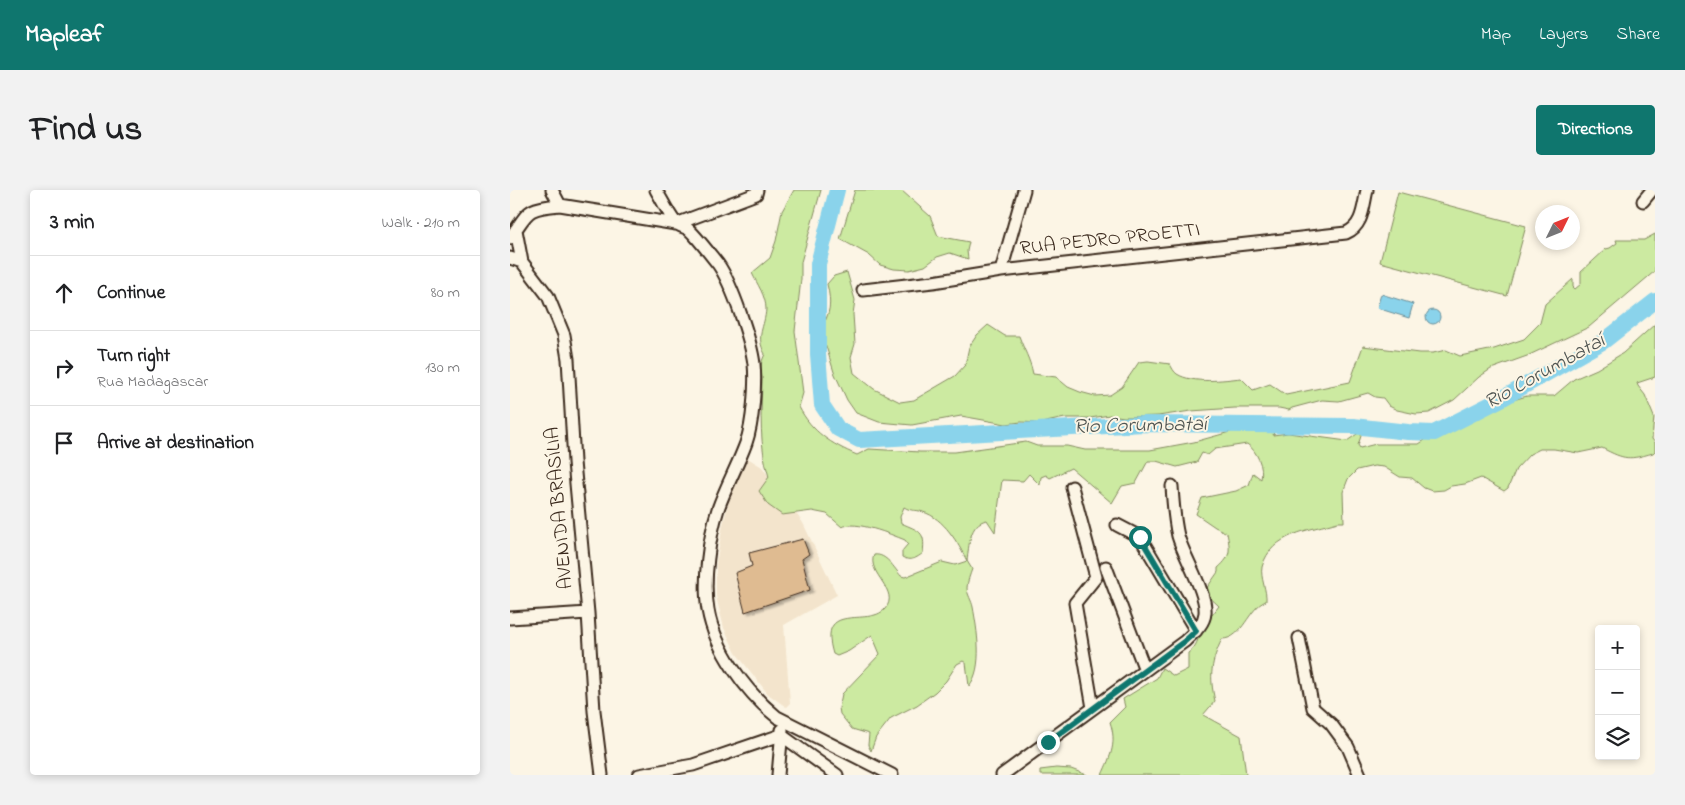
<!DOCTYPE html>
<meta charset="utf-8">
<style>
:root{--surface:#fff;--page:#f2f2f2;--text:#202124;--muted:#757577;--line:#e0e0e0;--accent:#0f766e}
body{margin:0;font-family:"Indie Flower",sans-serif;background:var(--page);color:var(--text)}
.controls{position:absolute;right:15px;bottom:15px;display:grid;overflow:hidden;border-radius:5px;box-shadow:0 2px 8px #0003}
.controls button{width:45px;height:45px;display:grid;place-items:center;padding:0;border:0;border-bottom:1px solid var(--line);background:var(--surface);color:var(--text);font:25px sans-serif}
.compass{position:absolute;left:1025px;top:15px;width:45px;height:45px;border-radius:50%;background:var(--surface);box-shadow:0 2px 8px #0003;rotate:47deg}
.stop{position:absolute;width:15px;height:15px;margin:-11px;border:4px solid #0f766e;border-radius:50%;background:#fff}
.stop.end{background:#0f766e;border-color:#fff;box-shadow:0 1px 5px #0008}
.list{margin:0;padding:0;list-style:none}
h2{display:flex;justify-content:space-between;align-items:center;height:65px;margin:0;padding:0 20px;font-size:21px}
h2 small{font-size:16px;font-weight:400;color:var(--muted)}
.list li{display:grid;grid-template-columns:32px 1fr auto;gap:15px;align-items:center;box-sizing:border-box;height:75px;padding:0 20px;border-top:1px solid var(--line)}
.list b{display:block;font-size:19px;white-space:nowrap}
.list p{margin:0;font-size:16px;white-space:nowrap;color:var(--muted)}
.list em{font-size:16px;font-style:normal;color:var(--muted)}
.icon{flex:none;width:28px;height:28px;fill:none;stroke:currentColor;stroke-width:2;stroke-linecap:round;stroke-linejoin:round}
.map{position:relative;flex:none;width:1145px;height:585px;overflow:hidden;border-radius:5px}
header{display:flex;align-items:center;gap:30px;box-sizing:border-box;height:70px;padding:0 25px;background:var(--accent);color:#fff}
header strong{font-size:24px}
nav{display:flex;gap:28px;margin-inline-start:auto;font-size:18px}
.intro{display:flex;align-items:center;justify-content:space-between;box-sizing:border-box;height:120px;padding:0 30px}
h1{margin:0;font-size:35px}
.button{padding:12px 22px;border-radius:5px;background:var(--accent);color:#fff;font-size:18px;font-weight:700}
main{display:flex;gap:30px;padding:0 30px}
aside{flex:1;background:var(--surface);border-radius:5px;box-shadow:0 2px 8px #0003}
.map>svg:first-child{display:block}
.built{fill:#f3e4cc}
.green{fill:#cceaa1;stroke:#848a60}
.water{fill:#8ad3eb;stroke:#6a8f99}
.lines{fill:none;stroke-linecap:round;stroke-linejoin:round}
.river{stroke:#8ad3eb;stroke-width:16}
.building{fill:#dfbb91;stroke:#3b2a1e;filter:url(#shadow)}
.street-casing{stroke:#3b2a1e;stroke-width:15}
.street{stroke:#fcf5e5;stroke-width:11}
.route{stroke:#0f766e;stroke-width:6}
.labels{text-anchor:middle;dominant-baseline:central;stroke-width:4;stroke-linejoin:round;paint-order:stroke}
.street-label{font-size:20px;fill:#3b2a1e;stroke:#fcf5e5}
.water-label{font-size:21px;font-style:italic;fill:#4f5451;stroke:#fcf5e5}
</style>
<header>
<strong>Mapleaf</strong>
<nav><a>Map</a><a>Layers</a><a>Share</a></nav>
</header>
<div class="intro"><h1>Find us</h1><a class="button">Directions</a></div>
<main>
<aside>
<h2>3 min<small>Walk · 210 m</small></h2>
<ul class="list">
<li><svg class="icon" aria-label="ahead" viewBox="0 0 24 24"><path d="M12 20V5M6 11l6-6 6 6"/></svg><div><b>Continue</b></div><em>80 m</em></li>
<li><svg class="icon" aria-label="right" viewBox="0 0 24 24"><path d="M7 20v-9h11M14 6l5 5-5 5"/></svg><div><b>Turn right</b><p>Rua Madagascar</p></div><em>130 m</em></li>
<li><svg class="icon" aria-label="arrive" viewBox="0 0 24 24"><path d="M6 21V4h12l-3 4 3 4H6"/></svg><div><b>Arrive at destination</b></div></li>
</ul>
</aside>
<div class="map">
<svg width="1145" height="585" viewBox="0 0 1145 585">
<defs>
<filter id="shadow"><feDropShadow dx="3.5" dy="2" stdDeviation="1" flood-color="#0004"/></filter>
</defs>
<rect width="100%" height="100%" fill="#fcf5e5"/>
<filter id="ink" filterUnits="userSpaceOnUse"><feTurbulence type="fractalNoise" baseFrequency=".02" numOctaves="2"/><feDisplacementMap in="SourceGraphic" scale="10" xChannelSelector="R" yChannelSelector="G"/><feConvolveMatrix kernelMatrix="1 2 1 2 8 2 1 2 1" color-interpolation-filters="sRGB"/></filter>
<g filter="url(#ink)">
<path class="built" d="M 236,267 L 252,277 L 293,333 L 327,405 L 274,435 L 280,513 L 276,517 L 258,504 L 226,463 L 214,438 L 206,406 L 206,374 L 213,334 L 223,295 Z"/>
<path class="green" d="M 284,0 L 311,0 L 291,72 L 291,89 L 285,141 L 293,203 L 289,217 C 302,242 321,254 347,265 L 359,259 L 410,262 L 445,262 L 516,252 L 527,256 L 557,256 L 575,260 L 640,260 L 684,252 L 727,240 L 743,241 L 765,239 L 763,245 L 778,243 L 837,251 L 850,242 L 852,243 L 848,255 L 850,258 L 866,254 L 909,254 L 918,248 L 945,240 L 968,224 L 989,214 L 1017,206 L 1044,206 L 1064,189 L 1087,179 L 1113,163 L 1145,134 L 1145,187 L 1127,193 L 1128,196 L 1135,205 L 1144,227 L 1142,249 L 1145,253 L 1145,261 L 1143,263 C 1119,270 1115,270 1092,258 L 1068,263 L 1044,259 L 1030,259 L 1020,264 L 1006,279 L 998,298 L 994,301 L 971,288 L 955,294 L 941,296 L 934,300 L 922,301 L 914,298 L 902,288 L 890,287 L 874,277 L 864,276 L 847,280 L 838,289 L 833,302 L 834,332 L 828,332 C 801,340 761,343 752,377 C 750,388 757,400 756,411 C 738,418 733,449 712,449 C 701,472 699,486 705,511 L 693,525 L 731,546 L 736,585 L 592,585 C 601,565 607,553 600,532 L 615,517 L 613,509 L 647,488 L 652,478 L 664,486 L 678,479 L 678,463 C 688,456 687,449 692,439 C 696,431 704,423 709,416 L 694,402 L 708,382 L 708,378 C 722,366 720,359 717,343 L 705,337 L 686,324 L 692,308 L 726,301 L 739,295 L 743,283 L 751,289 C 754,277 747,261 737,254 L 705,259 L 698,265 L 692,263 L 687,272 L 667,277 L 646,271 L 638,271 L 626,293 L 612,296 L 602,313 L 561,278 L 540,288 L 536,285 L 531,287 L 530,295 L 519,284 L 513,291 L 492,290 L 485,342 L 477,330 C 459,333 459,356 457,371 L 462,379 C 460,385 457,392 457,398 C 457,404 462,411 463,417 C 467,439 474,478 459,496 L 456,473 L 453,471 L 447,474 L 436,491 L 425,502 L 407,515 L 381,528 L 366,547 L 361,561 L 358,555 L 359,544 L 342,539 L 330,524 L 329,518 L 332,504 L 370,464 L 362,445 L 339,461 L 327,466 L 323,464 C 307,410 358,438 375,419 C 391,401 356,383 364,365 C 376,363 384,378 391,386 L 395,387 L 432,372 L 445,375 L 457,371 C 448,353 434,328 413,322 C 405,319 402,322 394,317 L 390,327 L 391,333 C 409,341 416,341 413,363 C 407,368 400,372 392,367 L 392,361 L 398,354 L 395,350 C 380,344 346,330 332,337 L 317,324 L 302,321 L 272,325 L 258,315 L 249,301 L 259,287 C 249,255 251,224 252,191 C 252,177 248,179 255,164 C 245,146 255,137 256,119 C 256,106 247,94 242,83 L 260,68 L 266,51 L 272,21 Z
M 345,0 L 391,0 L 420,26 L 428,46 L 459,52 L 457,61 L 458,69 L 440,63 L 427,67 L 415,76 L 399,80 L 384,79 L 370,75 L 359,65 L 330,49 Z
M 888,2 L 1016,36 L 997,106 L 870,72 Z
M 1145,44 L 1145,81 L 1079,137 L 1017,166 L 981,179 L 969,187 L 944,210 L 919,223 L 906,224 L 887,220 L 879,216 L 873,208 L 865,207 L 858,203 L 829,211 L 812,210 L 782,218 L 779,220 L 769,218 L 725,218 L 681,221 L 648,226 L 614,227 L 600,225 L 580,228 L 555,228 L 531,233 L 511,232 L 496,234 L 451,226 L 402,235 L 369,232 L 346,223 L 337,210 L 324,182 L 311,140 C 320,122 322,115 317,94 L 324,86 L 337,82 L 345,110 L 343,124 L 345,154 L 341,167 L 344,183 L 364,199 L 390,212 L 404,210 L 445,186 L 455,175 L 459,157 L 467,145 L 478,135 L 495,146 L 509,146 C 514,160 520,169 523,184 L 546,187 L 558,197 L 570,202 L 585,206 L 600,205 L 612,197 L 629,172 L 638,171 L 660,174 C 662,178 664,182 667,184 C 683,194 714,190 731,188 L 743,200 L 760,194 L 776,205 L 840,192 L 853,156 L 909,163 L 923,163 L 936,160 L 950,166 L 984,159 L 1014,149 L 1030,133 L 1035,114 L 1063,89 L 1063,97 L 1065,99 L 1071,94 L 1071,82 L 1096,59 L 1100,58 L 1107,53 L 1106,50 L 1134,50 Z
M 546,578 L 561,579 L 577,585 L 530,585 L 530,580 Z"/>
<path class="water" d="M 871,104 L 903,114 L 899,128 L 867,118 Z
M916 127a7 7 0 1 1 14 0a7 7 0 1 1-14 0Z"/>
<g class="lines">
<path class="river" d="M 327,0 L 308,74 L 308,164 L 312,215 L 328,239 L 349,250 L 633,234 L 843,236 L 898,242 L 924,243 L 993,208 L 1094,151 L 1145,111"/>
</g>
<path class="building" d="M 293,349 L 299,364 L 292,369 L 300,400 L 235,422 L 225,383 L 242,376 L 239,363 Z"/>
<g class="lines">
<defs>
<path id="street" d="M 42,0 L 50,15
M 146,0 C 152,10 158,23 165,32 C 169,36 174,37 178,39 C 184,43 203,68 208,74 C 222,94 241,150 244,174 C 246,194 243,233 236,253 C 228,275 216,296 208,319 C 199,347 193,392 198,420 C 205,460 236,502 267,527 L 382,585
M 1133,11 L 1142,0
M 6,40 L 12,72
M 0,48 C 19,22 14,18 50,15 L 166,34 L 246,4 L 247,0
M 0,68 L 12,72 L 38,106 L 54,145 L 58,169 L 64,272 L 78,423 L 84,521 L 92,585
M 491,81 L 514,0
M 353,100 L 423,92 L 491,81 L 836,43 C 853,36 853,17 857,0
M 562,297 L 586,387 L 565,413 L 583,518
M 607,335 L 630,347 L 686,441
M 596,377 L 635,480
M 0,428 L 78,423
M 789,448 L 803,518 L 821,534 L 838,557 L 850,585
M 271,545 L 327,585
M 129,585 L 183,575 L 271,545
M 268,585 L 272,540
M 492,585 L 675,451 C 683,443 694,435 695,423 C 697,403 674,367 668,346 C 664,329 663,312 662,296"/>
</defs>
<use href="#street" class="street-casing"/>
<use href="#street" class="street"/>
</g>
</g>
<g class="lines" filter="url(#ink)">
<path class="route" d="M 538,552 L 675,451 L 686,441 L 630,347"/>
</g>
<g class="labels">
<g class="street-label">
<text transform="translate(600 50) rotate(-6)">RUA PEDRO PROETTI</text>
<text transform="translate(50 318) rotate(-95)">AVENIDA BRASÍLIA</text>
</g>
<g class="water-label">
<text transform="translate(1035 182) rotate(-29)">Rio Corumbataí</text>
<text transform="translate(630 236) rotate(-1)">Rio Corumbataí</text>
</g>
</g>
</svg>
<div class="controls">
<button>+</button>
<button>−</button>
<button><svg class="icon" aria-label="layers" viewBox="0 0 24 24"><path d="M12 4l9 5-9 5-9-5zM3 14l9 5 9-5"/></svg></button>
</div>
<svg class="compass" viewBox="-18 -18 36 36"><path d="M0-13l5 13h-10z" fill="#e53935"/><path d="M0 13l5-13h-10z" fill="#757577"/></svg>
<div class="stop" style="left:630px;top:347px"></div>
<div class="stop end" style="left:538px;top:552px"></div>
</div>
</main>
